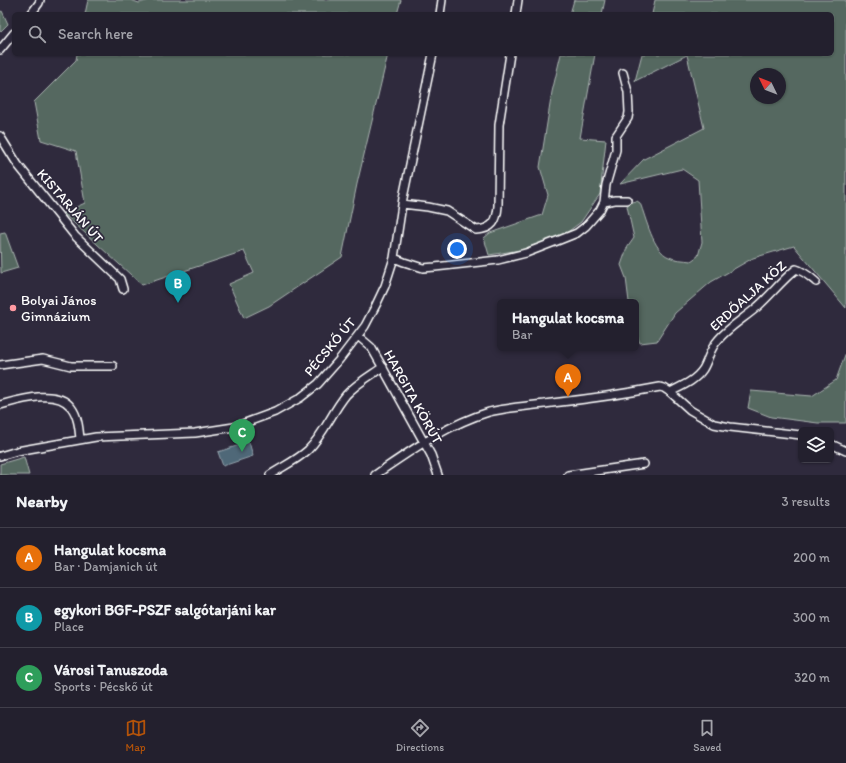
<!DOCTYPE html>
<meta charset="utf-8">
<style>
:root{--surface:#23202e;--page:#2b2836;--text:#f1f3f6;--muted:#a3a3aa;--line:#403e4a;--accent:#b45309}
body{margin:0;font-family:Itim,sans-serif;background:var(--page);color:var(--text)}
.controls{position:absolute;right:12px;bottom:12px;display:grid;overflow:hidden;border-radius:6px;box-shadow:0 1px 3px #0004}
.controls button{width:36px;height:36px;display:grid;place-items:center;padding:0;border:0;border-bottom:1px solid var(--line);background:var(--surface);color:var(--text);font:20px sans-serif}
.compass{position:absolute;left:750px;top:68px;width:36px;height:36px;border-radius:50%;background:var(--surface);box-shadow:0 1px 3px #0004;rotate:313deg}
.you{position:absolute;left:457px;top:249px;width:14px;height:14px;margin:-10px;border:3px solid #fff;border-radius:50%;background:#1a73e8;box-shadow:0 0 0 6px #1a73e833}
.badge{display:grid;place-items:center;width:26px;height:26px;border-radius:50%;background:var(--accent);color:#fff;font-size:13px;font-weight:700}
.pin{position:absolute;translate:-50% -33px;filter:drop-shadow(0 1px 2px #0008)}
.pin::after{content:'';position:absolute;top:21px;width:14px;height:12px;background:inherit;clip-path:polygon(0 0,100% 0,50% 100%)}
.popup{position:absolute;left:497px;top:299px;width:142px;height:52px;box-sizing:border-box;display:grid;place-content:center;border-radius:6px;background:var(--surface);filter:drop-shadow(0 1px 3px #0005);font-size:13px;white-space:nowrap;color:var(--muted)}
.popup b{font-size:15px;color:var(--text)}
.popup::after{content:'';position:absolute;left:50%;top:100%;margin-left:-8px;border:8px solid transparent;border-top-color:var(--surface)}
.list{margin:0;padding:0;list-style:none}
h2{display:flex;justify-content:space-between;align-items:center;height:52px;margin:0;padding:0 16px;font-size:17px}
h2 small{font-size:13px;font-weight:400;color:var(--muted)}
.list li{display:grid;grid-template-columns:26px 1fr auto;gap:12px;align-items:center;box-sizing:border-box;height:60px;padding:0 16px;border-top:1px solid var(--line)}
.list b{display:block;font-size:15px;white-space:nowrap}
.list p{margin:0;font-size:13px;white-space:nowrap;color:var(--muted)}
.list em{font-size:13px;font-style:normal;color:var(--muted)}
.icon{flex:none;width:22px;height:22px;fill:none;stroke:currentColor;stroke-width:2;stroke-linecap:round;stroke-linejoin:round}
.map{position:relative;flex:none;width:846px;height:475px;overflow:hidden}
.search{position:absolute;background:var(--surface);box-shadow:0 1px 3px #0004;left:12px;right:12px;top:12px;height:44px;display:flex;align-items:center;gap:10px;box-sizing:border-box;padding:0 14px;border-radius:6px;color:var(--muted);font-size:15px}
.sheet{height:232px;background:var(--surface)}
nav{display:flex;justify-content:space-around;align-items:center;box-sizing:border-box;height:56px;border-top:1px solid var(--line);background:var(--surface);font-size:11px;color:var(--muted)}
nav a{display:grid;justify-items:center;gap:2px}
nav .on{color:var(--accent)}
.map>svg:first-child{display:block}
.green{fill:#556861;stroke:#aab4b0;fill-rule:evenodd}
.water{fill:#4f6878;stroke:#95a4ae}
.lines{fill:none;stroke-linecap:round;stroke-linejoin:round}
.minor-casing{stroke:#fff;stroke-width:10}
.minor{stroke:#2f2a3d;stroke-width:7}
.poi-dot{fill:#ff9aa2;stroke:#2f2a3d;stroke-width:1.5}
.labels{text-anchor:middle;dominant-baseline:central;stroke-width:3.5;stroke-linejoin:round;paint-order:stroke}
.street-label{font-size:14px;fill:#fff;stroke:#2f2a3d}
.poi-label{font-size:14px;fill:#fff;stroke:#2f2a3d;text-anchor:start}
</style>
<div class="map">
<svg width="846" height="475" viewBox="0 0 846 475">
<rect width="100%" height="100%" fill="#2f2a3d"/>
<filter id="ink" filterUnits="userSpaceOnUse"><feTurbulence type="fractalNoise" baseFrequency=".025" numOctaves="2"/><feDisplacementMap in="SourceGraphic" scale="8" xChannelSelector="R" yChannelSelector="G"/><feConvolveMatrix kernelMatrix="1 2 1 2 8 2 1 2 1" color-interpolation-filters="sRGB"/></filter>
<g filter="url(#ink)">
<path class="green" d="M 88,0 L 131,0 L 139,3 L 150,0 L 401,0 L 397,14 L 85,14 Z
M 574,0 L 605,0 L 602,14 L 570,14 Z
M 655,0 L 846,0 L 846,308 L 794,246 L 753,258 L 711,282 L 675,313 L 657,341 L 640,343 L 636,333 L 636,302 L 629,302 L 626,278 L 621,265 L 627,248 L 634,238 L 627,206 C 629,202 632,202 637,201 L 640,203 C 646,218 653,251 669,257 C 675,260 684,260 691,261 L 698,256 L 702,242 L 698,180 L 682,169 L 620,184 L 644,159 L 704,128 L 687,55 L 635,81 L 642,54 L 832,54 L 832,14 L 652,14 ZM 756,74 L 780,74 L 780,98 L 756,98 Z
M 2,11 L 8,24 L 0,32 L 0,12 Z
M 77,54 L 388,54 L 357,184 L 342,257 L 269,306 L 244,318 L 229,284 L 254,273 L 244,251 L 142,285 L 63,213 L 85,203 L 76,151 L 41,140 L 34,102 L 76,60 Z
M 561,54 L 595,54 L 580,138 L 606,140 L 600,194 L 581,222 L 562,236 L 520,250 L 489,255 L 484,238 L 490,233 L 542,215 L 548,195 L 540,167 L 552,92 Z
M 5,232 L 18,268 L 1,273 L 0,233 Z
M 846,352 L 846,423 L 818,423 L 771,417 L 748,408 L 751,391 L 812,396 L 836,380 Z
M 24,457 L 29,475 L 0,475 L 0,464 Z"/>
<path class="water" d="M 249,442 L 253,456 L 223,466 L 218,452 Z"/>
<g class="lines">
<defs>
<path id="minor" d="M 31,14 L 39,3 L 40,0
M 440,14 L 442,0
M 516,14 L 518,0
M 0,50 L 14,33
M 0,136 L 18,165 L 75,236 L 120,279 L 123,289
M 604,202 L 615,200 L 627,200
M 402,204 L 428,207 L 447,211 L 476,230 C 493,229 497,221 498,206 L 499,125 L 510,54
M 394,258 L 404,262 L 423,268 L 435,267 L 498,260 L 526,253 L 557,241 L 577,233 L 586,226 L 600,210 L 604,202 L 606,185 L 616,150 L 616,136 L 628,118 L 629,112 L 628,92 L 623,73
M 358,336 L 371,347 L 384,370 L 431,455 L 438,475
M 0,365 L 43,359 L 71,366 L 113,366
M 670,392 C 682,386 695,381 703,369 C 709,359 709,350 718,340 C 729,327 743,319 756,308 C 770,296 781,281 796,269 C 804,271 810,277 816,282
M 0,405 C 19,400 57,388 71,407 C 78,416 79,428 80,439
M 831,444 L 846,451
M 0,456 L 17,451 L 96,437 L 195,433 L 234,427 L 275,412 L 300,398 L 318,384 L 339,360 L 365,326 L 376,305 L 385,286 L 394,258 L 403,198 L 433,54
M 270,475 C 282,467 297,460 308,450 C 324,434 332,412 346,395 C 357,383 370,376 383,367
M 375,475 C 412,450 446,425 489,412 C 510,407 531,406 552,403 C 588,399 624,394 660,387 L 664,388 L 670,392 L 690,410 L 714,424 L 730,427 L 801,435
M 568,475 L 644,464"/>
</defs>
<use href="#minor" class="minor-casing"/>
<use href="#minor" class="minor"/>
</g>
</g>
<circle class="poi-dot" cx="13" cy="308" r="4"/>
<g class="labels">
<g class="street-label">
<text transform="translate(70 206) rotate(49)">KISTARJÁN ÚT</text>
<text transform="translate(748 296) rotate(-42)">ERDŐALJA KÖZ</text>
<text transform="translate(330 347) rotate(-50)">PÉCSKŐ ÚT</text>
<text transform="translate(413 397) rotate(61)">HARGITA KÖRÚT</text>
</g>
<g class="poi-label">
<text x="21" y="300">Bolyai János<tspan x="21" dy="16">Gimnázium</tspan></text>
</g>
</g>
</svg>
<div class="controls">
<button><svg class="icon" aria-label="layers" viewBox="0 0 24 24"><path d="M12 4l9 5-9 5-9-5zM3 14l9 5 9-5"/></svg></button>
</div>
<svg class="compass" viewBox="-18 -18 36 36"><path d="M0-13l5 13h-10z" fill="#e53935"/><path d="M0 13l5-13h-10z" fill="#a3a3aa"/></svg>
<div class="you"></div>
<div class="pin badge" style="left:568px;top:397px;background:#e8710a">A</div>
<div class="popup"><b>Hangulat kocsma</b>Bar</div>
<div class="pin badge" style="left:178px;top:303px;background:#0f9aa8">B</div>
<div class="pin badge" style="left:242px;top:452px;background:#2e9e5b">C</div>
<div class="search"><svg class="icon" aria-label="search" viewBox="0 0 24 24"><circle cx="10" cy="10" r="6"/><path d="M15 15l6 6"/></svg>Search here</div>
</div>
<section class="sheet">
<h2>Nearby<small>3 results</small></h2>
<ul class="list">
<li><span class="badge" style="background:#e8710a">A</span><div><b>Hangulat kocsma</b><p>Bar · Damjanich út</p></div><em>200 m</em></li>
<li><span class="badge" style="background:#0f9aa8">B</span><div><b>egykori BGF-PSZF salgótarjáni kar</b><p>Place</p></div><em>300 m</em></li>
<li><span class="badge" style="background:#2e9e5b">C</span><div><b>Városi Tanuszoda</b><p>Sports · Pécskő út</p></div><em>320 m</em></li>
</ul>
</section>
<nav>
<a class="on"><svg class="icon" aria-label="map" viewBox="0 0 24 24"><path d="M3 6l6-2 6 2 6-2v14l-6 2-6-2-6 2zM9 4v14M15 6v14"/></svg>Map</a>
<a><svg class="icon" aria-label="directions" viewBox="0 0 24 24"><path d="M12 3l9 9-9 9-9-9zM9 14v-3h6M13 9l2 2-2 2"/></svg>Directions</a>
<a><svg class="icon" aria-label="saved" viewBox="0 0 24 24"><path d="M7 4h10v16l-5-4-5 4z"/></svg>Saved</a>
</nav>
